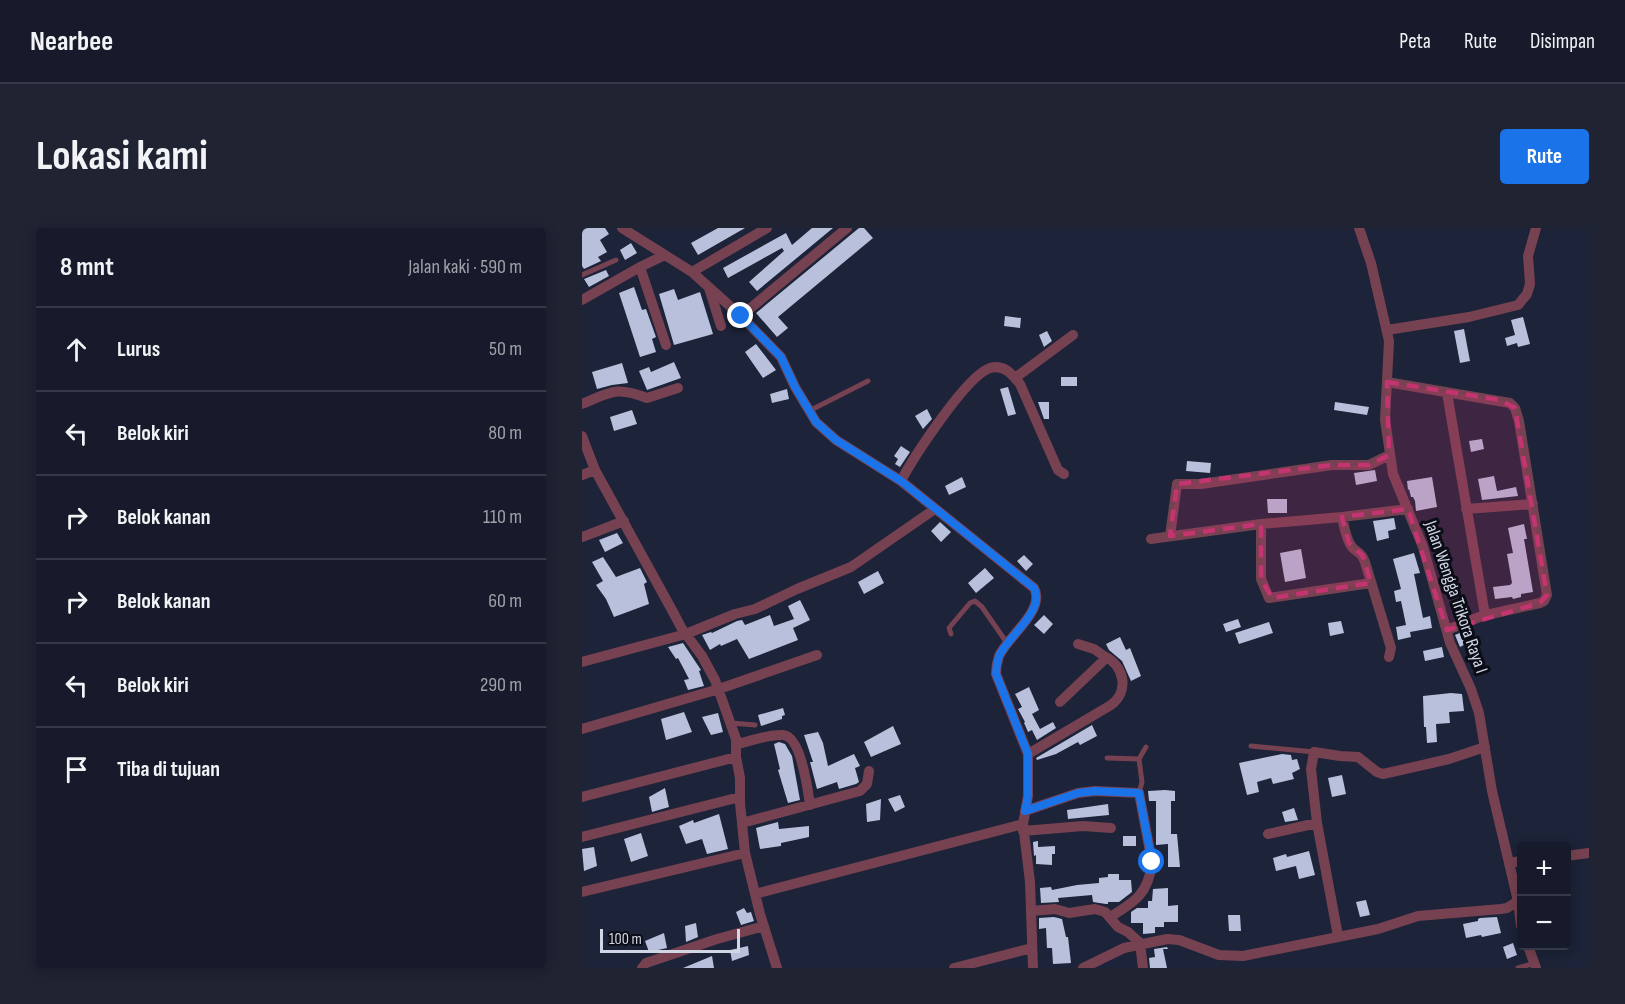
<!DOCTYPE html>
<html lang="id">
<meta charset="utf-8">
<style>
:root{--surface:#161a2a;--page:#1f2332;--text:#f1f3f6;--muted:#9ea1a8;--line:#353847;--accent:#1a73e8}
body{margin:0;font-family:"Sofia Sans Condensed",sans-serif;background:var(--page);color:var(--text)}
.controls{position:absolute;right:18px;bottom:18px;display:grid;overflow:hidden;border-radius:6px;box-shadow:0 3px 15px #0003}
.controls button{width:54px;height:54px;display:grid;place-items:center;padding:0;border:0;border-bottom:2px solid var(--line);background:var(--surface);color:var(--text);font:30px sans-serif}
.scale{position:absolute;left:18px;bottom:15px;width:140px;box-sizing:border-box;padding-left:6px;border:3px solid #d1d6e4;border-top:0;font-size:16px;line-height:21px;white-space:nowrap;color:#d1d6e4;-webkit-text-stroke:4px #0a0d16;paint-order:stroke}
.stop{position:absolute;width:18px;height:18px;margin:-14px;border:4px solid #1a73e8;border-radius:50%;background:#fff}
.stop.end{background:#1a73e8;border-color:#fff;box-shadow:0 2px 6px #0008}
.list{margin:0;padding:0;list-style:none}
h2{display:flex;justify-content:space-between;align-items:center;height:78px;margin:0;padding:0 24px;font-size:26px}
h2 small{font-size:20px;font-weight:400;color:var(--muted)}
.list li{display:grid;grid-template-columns:39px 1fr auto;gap:18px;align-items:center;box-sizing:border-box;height:84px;padding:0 24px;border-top:2px solid var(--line)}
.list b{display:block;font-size:22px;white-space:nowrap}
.list em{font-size:20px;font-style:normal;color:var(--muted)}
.icon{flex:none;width:33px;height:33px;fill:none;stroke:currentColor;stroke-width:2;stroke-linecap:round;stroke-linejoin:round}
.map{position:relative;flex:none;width:1007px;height:740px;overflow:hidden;border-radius:6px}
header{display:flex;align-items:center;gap:36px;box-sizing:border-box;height:84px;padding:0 30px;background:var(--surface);border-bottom:2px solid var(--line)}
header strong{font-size:28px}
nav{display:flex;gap:33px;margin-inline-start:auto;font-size:21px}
.intro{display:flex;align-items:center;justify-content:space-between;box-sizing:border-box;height:144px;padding:0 36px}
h1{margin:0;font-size:42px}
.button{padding:15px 27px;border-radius:6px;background:var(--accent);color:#fff;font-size:21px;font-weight:700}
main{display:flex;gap:36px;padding:0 36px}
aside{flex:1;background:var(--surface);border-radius:6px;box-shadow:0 3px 15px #0003}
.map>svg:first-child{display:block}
.building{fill:#b8c0dc}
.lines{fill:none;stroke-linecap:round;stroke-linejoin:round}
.lane{stroke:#764251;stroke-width:5}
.street{stroke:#764251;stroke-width:10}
.route{stroke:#1a73e8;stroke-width:8}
.marked{fill:#c43470;fill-opacity:0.2;stroke:#c43470;stroke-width:4.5;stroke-dasharray:12 8;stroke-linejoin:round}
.labels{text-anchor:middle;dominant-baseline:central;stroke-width:6;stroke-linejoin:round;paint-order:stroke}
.street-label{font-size:18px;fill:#d1d6e4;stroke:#0a0d16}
</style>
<header>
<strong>Nearbee</strong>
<nav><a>Peta</a><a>Rute</a><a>Disimpan</a></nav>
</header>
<div class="intro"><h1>Lokasi kami</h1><a class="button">Rute</a></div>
<main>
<aside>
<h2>8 mnt<small>Jalan kaki · 590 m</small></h2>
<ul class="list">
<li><svg class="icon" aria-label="ahead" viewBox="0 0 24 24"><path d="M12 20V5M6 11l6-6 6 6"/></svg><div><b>Lurus</b></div><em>50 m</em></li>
<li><svg class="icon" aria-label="left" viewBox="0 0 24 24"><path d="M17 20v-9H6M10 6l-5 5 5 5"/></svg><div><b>Belok kiri</b></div><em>80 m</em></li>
<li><svg class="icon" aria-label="right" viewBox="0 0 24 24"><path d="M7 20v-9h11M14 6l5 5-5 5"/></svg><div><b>Belok kanan</b></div><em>110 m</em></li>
<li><svg class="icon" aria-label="right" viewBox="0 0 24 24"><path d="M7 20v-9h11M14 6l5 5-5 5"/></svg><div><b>Belok kanan</b></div><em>60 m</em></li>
<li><svg class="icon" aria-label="left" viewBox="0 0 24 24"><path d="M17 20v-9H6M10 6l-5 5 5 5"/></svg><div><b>Belok kiri</b></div><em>290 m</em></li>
<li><svg class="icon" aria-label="arrive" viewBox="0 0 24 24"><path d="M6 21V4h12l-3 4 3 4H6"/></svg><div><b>Tiba di tujuan</b></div></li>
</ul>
</aside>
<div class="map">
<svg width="1007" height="740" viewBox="0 0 1007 740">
<rect width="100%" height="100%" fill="#1d2338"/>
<path class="building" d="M 0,0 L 23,0 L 27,6 L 18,12 L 25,24 L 16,29 L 19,33 L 2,41 L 0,38 Z
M 136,0 L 163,0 L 116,27 L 109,15 Z
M 230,0 L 251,0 L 175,63 L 167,54 L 202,23 L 200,20 L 146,50 L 141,40 L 204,5 L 210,17 Z
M 277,0 L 282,0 L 291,10 L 196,89 L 206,100 L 195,109 L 174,85 Z
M 49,15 L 55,25 L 43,32 L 38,22 Z
M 24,42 L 27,48 L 7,59 L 2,51 Z
M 52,59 L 60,82 L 64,81 L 74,109 L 70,111 L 74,124 L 58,129 L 37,65 Z
M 92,61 L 96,72 L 118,64 L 131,106 L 92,117 L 77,66 Z
M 423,88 L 439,90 L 438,100 L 422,98 Z
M 941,89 L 948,116 L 936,119 L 935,115 L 925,118 L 923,110 L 933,107 L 929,92 Z
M 882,101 L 888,133 L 878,135 L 872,103 Z
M 465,103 L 470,113 L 462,119 L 457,107 Z
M 174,116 L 194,142 L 181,150 L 163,124 Z
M 92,134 L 99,150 L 65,162 L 57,143 L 67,139 L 69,144 Z
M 40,135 L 46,155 L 30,157 L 15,161 L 10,144 Z
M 479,149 L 495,149 L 495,158 L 479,158 Z
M 426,159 L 434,186 L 426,188 L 418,161 Z
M 205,161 L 207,171 L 190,175 L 188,166 Z
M 456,174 L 467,174 L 467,191 L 462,191 Z
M 753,174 L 787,179 L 785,187 L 752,182 Z
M 345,181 L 350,191 L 341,201 L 333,188 Z
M 50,182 L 55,196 L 32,203 L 28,189 Z
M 900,211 L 902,221 L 889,224 L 887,213 Z
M 319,218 L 328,224 L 318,239 L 313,236 L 316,231 L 312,228 Z
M 605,233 L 629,235 L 628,245 L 604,243 Z
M 793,242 L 795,253 L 774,257 L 772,245 Z
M 912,248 L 915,263 L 934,259 L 936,268 L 900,272 L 896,251 Z
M 380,249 L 384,259 L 367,267 L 363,258 Z
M 850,249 L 855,279 L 834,283 L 833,273 L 831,269 L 829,269 L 827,261 L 826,262 L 825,253 Z
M 685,271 L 705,271 L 705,285 L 686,285 Z
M 812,290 L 814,301 L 806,303 L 807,310 L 795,313 L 791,293 Z
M 358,294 L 369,304 L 359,314 L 349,303 Z
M 942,296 L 945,311 L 942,311 L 951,364 L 939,366 L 939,369 L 931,371 L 930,369 L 913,371 L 911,359 L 928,357 L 930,355 L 925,326 L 931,325 L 926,300 Z
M 35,305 L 41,315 L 23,324 L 17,312 Z
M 719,321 L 724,350 L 703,354 L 698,325 Z
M 832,325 L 838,345 L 832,346 L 841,390 L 848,388 L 850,400 L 828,404 L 829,409 L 816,412 L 814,399 L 824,397 L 819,373 L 814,374 L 812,363 L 819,361 L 811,331 Z
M 442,327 L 451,336 L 444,343 L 435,333 Z
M 21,329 L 34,349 L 58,340 L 65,354 L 62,356 L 67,376 L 32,389 L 24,371 L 14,357 L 21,353 L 10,334 Z
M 403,340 L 412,350 L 394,365 L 386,355 Z
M 296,343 L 302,355 L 282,366 L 276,354 Z
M 218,372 L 228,392 L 211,400 L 216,412 L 167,431 L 155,411 L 139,418 L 138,416 L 128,422 L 120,407 L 129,404 L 130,405 L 155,393 L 160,392 L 163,397 L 188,387 L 192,398 L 212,391 L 206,378 Z
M 462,387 L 471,396 L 462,406 L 452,397 Z
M 656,391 L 659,399 L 644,404 L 641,396 Z
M 759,393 L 762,405 L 748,408 L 746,395 Z
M 687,394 L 691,405 L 657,416 L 653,405 Z
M 885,402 L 891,412 L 878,419 L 873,407 Z
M 538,409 L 544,422 L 548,420 L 559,448 L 549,453 L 540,433 L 527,422 L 524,416 Z
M 101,415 L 119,442 L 117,443 L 122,458 L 106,462 L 102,452 L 107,451 L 96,430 L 94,431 L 86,419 Z
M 860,419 L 862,429 L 843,433 L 841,423 Z
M 447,459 L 457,482 L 450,486 L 458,501 L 471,494 L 474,500 L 455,512 L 450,502 L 446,504 L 443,497 L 442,495 L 443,494 L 436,481 L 440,479 L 433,466 Z
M 869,465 L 880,466 L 882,483 L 867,484 L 868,495 L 854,496 L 855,514 L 845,515 L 844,499 L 842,499 L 841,468 Z
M 201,480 L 203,487 L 200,488 L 200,491 L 179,498 L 176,487 Z
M 102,484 L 110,504 L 84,512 L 79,491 Z
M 136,485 L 141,504 L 129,507 L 120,489 Z
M 510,497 L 515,508 L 498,517 L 496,514 L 474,526 L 455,532 L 454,530 Z
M 311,498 L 319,516 L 289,529 L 282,514 Z
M 236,504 L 241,515 L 246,538 L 272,526 L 278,538 L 273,540 L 277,554 L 274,556 L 257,561 L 255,554 L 235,561 L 228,534 L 231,534 L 222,507 Z
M 197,514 L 203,516 L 210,528 L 218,572 L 206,575 L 196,542 L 198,541 L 192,516 Z
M 700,526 L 709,527 L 710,532 L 715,531 L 718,541 L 710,545 L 712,551 L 691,556 L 689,550 L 675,554 L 677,564 L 665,567 L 657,535 Z
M 760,547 L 764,566 L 750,569 L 746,550 Z
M 83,560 L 87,579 L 70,584 L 67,569 Z
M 583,562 L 593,563 L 593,573 L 589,573 L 589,606 L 595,606 L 598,639 L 586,639 L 586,616 L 574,617 L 574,573 L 567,573 L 566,563 Z
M 318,567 L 323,579 L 313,584 L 306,571 Z
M 299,571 L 298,592 L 285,594 L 284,576 Z
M 526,576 L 527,587 L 486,591 L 485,582 Z
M 712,580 L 716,592 L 703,594 L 700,584 Z
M 137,586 L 146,621 L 125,626 L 120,611 L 104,616 L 97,598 L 111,592 L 112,595 Z
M 196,594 L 197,601 L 227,598 L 227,609 L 199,615 L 199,618 L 178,621 L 174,600 Z
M 59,605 L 66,628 L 49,634 L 42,611 Z
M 541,608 L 554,608 L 554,618 L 541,618 Z
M 456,613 L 456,619 L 473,618 L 473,626 L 470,626 L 470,637 L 454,636 L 454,627 L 452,628 L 451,614 Z
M 12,619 L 15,638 L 2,643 L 0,621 Z
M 727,623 L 733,647 L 717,651 L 714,638 L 694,643 L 691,630 L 704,626 L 705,629 Z
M 526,646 L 537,646 L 537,652 L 549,652 L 550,664 L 537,674 L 526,674 L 526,676 L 524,676 L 511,674 L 510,667 L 476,670 L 477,674 L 459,675 L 458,660 L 469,659 L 470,662 L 495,657 L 517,655 L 517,650 L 526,649 Z
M 586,660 L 586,678 L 596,677 L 596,694 L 582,694 L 582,699 L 573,699 L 573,705 L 561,706 L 561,695 L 549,695 L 549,684 L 555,680 L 566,680 L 566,673 L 570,673 L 571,661 Z
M 784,672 L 788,687 L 778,689 L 774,674 Z
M 162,680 L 165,685 L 169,684 L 172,693 L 159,697 L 154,684 Z
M 646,687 L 658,687 L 659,703 L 647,703 Z
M 472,689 L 480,691 L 484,709 L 486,709 L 489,735 L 471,736 L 470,720 L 465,720 L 464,700 L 457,701 L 457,690 Z
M 915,689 L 919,705 L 900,709 L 899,707 L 884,710 L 881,696 L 896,693 L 896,691 L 898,690 Z
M 114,695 L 116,709 L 104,714 L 103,698 Z
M 82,705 L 85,720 L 67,724 L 63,713 Z
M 931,715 L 935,727 L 925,731 L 921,719 Z
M 166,718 L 167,727 L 150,733 L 148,722 Z
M 585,719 L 586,721 L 581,721 L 585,740 L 568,740 L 567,730 L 573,729 L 572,721 Z
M 130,728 L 132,740 L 101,740 Z"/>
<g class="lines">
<path class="lane" d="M 0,47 L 34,32
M 227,183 L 286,153
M 369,406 L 367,400 L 388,375 L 393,373 L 400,379 L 425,415
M 149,495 L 173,497
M 669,518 L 732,524
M 525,530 L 557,531
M 557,565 L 560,554 L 557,531 L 564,519
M 936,740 L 953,735"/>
<path class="street" d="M 40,0 L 110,44 L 159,88 L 199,129 L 213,159 L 234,194 L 254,212 L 319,253 L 452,360 C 464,382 426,408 417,428 C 415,434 414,439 414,446 L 446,526 L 446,568 L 441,596 L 448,654 L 451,740
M 777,0 L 789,35 L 807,113 L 803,192 L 811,246 L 841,319 L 868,415 L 889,461 L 897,485 L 910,563 L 936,673 L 939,698
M 58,39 L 84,117
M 110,44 L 185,0
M 127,60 L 139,98
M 0,72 L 58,39 L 83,27
M 159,88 L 265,0
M 805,102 L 887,89 L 936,77 L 945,66 L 948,56 L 946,28 L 954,0
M 433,150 L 491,107
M 805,154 L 928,175 L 933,180 L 937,193 L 965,367 L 962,373 L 958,375 L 900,388 L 865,402
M 865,165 L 903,387
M 0,176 C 29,164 34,158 65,170 L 96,160
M 0,208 L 13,242 L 91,384 L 100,401 L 120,428 L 133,452 L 154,511 L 154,529 L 158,550 L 158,575 L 163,625 L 178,686 L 195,740
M 0,247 L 13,242
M 319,253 C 331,230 385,147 408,140 C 422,136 430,146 438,156 L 476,242 L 482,246
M 884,281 L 951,276
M 760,289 C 762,298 764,312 770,319 C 776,326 779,323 783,334 L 809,420 L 807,429
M 679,296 L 679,351 L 687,370 L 789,355
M 588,308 L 595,256 L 619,256 L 750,237 L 787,237 L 807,227
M 0,309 L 42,293
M 569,311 L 679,296 L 760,289 L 826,281
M 0,434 L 104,406 L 153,386 L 173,381 L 215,361 L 269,339 L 353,281
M 478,474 L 522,432 L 522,428 L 512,421 L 496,416
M 0,501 L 137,461 L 235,427
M 155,516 C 169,513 186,506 201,507 C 219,508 226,563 228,577
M 446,526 L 529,477 C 548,463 542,437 522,428
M 0,569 L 154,529
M 443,583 L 496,565 L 513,563 L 557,565 L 570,634 C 567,665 553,674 528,689
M 160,595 L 278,563 L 285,556 L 287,543
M 735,595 L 756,708
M 441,603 L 501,598 L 529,600
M 686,606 L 735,595 L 729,541 L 732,524 L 758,528 L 776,529 L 795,544 L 801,546 L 867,531 L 903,519
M 0,609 L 158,569
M 984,628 L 1007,625
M 927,635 L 939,633
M 0,664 L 163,625
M 173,666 L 441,596
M 449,683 L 473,681 L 487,685 L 513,681 L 523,684 L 536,699 L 546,704 L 558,715 L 561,740
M 946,718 L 954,740
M 60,740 L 64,735 L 135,711 L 182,698
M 372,740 L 450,720
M 501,740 L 542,720 L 585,711 L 597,712 L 637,727 L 661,728 L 796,701 L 836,688 L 919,681 L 925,680 L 936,673"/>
</g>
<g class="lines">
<path class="route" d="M 159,88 L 199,129 L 213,159 L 234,194 L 254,212 L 319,253 L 452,360 C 464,382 426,408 417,428 C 415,434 414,439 414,446 L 446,526 L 446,568 L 443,583 L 496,565 L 513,563 L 557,565 L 570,634"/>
</g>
<path class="marked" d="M 805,154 L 918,172 L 933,180 L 965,367 L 958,375 L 865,402 L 826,281 L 760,289 L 767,315 L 781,328 L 789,355 L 690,370 L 679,351 L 679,296 L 588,308 L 595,256 L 750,237 L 787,237 L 807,227 Z"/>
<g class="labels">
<g class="street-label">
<text transform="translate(874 369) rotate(71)">Jalan Wengga Trikora Raya I</text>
</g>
</g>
</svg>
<div class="controls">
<button>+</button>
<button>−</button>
</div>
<div class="scale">100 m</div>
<div class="stop" style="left:570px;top:634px"></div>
<div class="stop end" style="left:159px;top:88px"></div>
</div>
</main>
